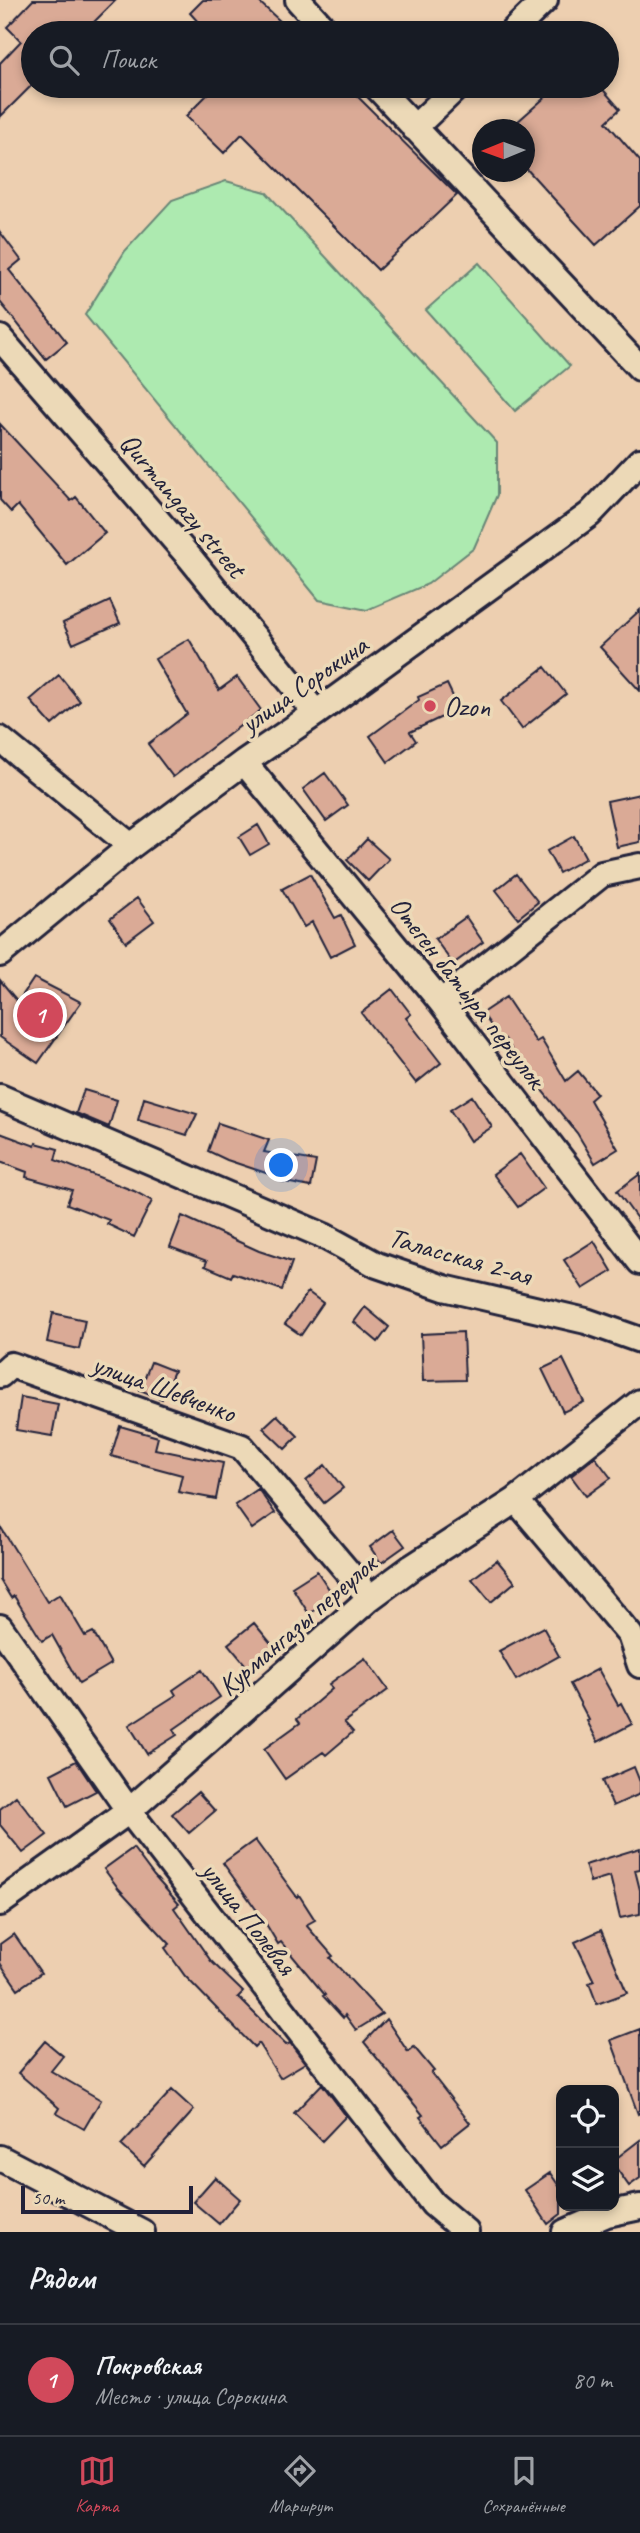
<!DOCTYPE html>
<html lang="ru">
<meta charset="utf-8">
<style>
:root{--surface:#171b24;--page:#20242c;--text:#f1f3f6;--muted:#9ea1a6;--line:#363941;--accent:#d1495b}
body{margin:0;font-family:Caveat,sans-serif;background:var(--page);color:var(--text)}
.controls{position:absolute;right:21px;bottom:21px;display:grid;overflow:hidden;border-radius:14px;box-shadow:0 4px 10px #0003}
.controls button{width:63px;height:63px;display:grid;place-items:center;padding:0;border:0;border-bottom:2px solid var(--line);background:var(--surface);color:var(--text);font:35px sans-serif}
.compass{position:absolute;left:472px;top:119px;width:63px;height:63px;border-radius:50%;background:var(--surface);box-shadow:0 4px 10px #0003;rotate:269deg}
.scale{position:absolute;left:21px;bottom:18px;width:172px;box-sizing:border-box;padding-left:7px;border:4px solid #22223b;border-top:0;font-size:19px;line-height:24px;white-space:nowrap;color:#22223b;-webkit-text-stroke:5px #ecd9b7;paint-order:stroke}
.you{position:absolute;left:282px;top:1166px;width:24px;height:24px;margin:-18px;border:5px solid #fff;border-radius:50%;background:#1a73e8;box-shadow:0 0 0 10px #1a73e833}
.badge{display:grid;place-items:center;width:46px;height:46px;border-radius:50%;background:var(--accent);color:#fff;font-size:23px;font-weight:700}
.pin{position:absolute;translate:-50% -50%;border:4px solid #fff;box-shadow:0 2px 7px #0006}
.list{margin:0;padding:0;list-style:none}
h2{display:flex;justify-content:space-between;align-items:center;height:91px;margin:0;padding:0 28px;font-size:30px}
h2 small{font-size:23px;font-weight:400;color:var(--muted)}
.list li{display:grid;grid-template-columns:46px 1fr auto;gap:21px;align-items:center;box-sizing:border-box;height:112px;padding:0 28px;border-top:2px solid var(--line)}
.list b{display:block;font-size:26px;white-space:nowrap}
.list p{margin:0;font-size:23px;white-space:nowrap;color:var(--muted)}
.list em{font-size:23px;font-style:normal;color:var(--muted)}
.icon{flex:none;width:38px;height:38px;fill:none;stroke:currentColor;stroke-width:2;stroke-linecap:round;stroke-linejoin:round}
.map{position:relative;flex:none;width:640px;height:2232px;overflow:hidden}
.search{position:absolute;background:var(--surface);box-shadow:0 4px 10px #0003;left:21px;right:21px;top:21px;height:77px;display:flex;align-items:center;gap:18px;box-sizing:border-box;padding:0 24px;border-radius:38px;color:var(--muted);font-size:26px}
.sheet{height:203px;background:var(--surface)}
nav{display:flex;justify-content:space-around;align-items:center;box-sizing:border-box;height:98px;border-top:2px solid var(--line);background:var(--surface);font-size:19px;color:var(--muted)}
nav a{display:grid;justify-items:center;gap:4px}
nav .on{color:var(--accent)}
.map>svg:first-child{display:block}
.pitch{fill:#adeab0;stroke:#688676;stroke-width:2}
.building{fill:#daaa96;stroke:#22223b;stroke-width:2}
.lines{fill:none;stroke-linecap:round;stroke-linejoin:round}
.minor-casing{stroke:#22223b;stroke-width:30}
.minor{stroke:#ecd9b7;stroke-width:24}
.poi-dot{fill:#d1495b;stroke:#ecd9b7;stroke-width:2.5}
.labels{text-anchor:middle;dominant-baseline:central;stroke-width:7;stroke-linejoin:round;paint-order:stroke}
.street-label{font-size:28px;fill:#22223b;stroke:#ecd9b7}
.poi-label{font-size:28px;fill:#22223b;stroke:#ecd9b7;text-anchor:start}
</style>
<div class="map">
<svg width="640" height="2232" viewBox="0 0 640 2232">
<rect width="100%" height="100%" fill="#edcfb0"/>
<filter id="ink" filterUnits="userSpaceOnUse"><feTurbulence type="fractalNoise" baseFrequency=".0143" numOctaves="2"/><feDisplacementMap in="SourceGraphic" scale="14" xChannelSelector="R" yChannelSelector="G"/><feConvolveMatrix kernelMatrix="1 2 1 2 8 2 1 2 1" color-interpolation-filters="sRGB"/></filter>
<g filter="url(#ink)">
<path class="pitch" d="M 226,181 L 266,192 L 497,443 L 497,495 L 474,548 L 428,584 L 367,610 L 319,600 L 85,315 L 125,251 L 172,200 Z
M 479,263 L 570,366 L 515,411 L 426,310 Z"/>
<path class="building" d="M 33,0 L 116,0 L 83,33 L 33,33 L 33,84 L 0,117 L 0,63 L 21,41 L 7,27 Z
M 203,0 L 257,0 L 293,33 L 208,33 L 190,13 Z
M 216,86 L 347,86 L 457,195 L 378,270 L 242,134 L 224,153 L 186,116 Z
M 558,86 L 600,86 L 620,109 L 606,122 L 640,161 L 640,206 L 596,245 L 524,166 L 524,130 L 508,130 Z
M 0,232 L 21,260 L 9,270 L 67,342 L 46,359 L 0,302 Z
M 0,424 L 71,501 L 76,497 L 105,533 L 67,565 L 18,505 L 11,512 L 0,500 Z
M 110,601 L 120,623 L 73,644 L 63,623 Z
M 640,610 L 640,691 L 600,647 Z
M 189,639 L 219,690 L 237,677 L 261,710 L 173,777 L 148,744 L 187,714 L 155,659 Z
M 545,667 L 566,694 L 522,729 L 501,701 Z
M 59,675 L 80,701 L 52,725 L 30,700 Z
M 447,684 L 459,709 L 410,732 L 416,741 L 388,762 L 370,736 L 419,700 L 418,697 Z
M 325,773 L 348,805 L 326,821 L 303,789 Z
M 640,794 L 640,842 L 617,847 L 607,801 Z
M 258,825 L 269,844 L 250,855 L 239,837 Z
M 574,836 L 586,858 L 559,873 L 547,851 Z
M 367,839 L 389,859 L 368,881 L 347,860 Z
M 310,874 L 335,918 L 341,915 L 355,944 L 330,957 L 312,922 L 304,927 L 282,889 Z
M 516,874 L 538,902 L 518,918 L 496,890 Z
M 137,898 L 154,921 L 126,942 L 110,919 Z
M 466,917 L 483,942 L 453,964 L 435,939 Z
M 34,978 L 81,1002 L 38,1063 L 0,1037 L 0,980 L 18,1002 Z
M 392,989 L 411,1014 L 406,1018 L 441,1063 L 416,1083 L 361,1013 Z
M 506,997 L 536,1042 L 541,1039 L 566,1081 L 578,1071 L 597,1094 L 590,1100 L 618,1149 L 595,1163 L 577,1133 L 537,1084 L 534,1086 L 505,1039 L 502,1041 L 482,1013 Z
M 84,1090 L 117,1100 L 109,1127 L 76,1113 Z
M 472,1096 L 492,1127 L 470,1141 L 450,1110 Z
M 144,1098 L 197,1114 L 187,1135 L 138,1120 Z
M 218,1123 L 269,1140 L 264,1152 L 316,1161 L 311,1187 L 280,1181 L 281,1178 L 227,1160 L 208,1151 Z
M 0,1133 L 35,1146 L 36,1143 L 58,1149 L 55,1160 L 134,1191 L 152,1201 L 134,1237 L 107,1224 L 109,1220 L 67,1204 L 72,1190 L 26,1177 L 27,1172 L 0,1162 Z
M 520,1154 L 544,1188 L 518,1207 L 493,1174 Z
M 640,1174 L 640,1223 L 617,1191 Z
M 182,1216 L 259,1251 L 292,1262 L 282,1290 L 233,1273 L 231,1277 L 205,1266 L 207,1261 L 170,1247 Z
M 594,1241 L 612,1271 L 583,1289 L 564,1260 Z
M 308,1292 L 323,1303 L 301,1335 L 285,1324 Z
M 365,1307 L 389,1327 L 378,1342 L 354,1322 Z
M 53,1313 L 85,1320 L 79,1349 L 47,1342 Z
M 463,1332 L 465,1380 L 423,1381 L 421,1334 Z
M 563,1359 L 584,1402 L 563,1412 L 542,1369 Z
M 151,1362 L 174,1371 L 162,1399 L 140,1390 Z
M 21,1397 L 58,1404 L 52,1436 L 16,1430 Z
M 277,1415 L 298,1436 L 285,1449 L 263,1428 Z
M 120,1426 L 158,1437 L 155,1449 L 223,1463 L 216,1499 L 178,1492 L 182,1475 L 111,1456 Z
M 595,1457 L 611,1478 L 586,1496 L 571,1476 Z
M 325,1465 L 343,1488 L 324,1503 L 306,1481 Z
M 258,1489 L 275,1513 L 252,1529 L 235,1505 Z
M 0,1526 L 47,1602 L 60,1594 L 85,1636 L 93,1632 L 111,1664 L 79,1683 L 52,1635 L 42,1641 L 14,1596 L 11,1598 L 0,1580 Z
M 393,1530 L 405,1546 L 381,1563 L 370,1547 Z
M 497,1560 L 515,1582 L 491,1602 L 472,1579 Z
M 317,1571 L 335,1598 L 309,1614 L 292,1587 Z
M 254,1623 L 275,1648 L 249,1669 L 228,1644 Z
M 543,1627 L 559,1656 L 516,1680 L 499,1651 Z
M 365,1658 L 388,1690 L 344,1722 L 353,1732 L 326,1755 L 323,1752 L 285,1779 L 264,1749 L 300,1723 L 297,1719 L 332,1689 L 329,1684 Z
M 598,1669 L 618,1705 L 621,1703 L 632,1724 L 598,1742 L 587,1721 L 589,1720 L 570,1684 Z
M 202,1670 L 220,1697 L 174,1729 L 177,1735 L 147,1754 L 129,1725 L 176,1695 L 173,1690 Z
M 76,1761 L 96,1791 L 67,1806 L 51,1774 Z
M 634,1767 L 640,1782 L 640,1794 L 613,1806 L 602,1781 Z
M 198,1792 L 215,1811 L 189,1833 L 172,1814 Z
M 16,1796 L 47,1835 L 23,1853 L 0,1825 L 0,1809 Z
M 255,1840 L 297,1897 L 299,1895 L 315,1920 L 306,1925 L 333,1956 L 330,1958 L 382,2014 L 356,2030 L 345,2015 L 343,2018 L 323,1996 L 325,1995 L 281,1942 L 278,1944 L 263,1919 L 223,1863 Z
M 133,1848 L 154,1876 L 179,1904 L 174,1908 L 211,1961 L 243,1992 L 238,1997 L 286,2045 L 290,2043 L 305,2063 L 280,2078 L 258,2043 L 254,2047 L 185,1976 L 165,1948 L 170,1944 L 119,1889 L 104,1869 Z
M 640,1848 L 640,1869 L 635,1870 L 640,1890 L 640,1914 L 620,1918 L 610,1876 L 590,1882 L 585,1865 Z
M 601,1930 L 627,1993 L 597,2004 L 589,1983 L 594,1981 L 575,1942 Z
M 14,1934 L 41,1973 L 18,1989 L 0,1963 L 0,1944 Z
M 386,2019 L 408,2052 L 414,2047 L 434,2071 L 431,2073 L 470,2123 L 442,2145 L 420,2117 L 423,2115 L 364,2042 Z
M 640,2029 L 640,2113 L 638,2114 L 611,2040 Z
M 45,2041 L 63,2056 L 51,2071 L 101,2100 L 84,2129 L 56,2113 L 59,2108 L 18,2073 Z
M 322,2084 L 346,2116 L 322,2141 L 294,2113 Z
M 172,2090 L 194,2110 L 144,2166 L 121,2145 Z
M 640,2140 L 640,2178 L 629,2186 L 614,2165 L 614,2160 Z
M 550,2173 L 561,2189 L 561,2214 L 548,2224 L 525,2190 Z
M 215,2177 L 240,2199 L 219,2224 L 193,2202 Z"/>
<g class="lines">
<defs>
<path id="minor" d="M 298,0 L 328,33
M 511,33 L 545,0
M 376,86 L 640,368
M 414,128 L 458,86
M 0,338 L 191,559 L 316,713
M 0,739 L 131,846
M 244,762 L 441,1002 L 640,1262
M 0,954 L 131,846 L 244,762 L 316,713 L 590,514 L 640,461
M 441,1002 L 602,874 L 640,866
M 0,1097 L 324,1236 L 377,1265 L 444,1288 L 586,1321 L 640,1340
M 0,1375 L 11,1365 L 242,1447 L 370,1598
M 516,1500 L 630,1635 L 640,1665
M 0,1627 L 129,1811 L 433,2204 L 466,2232
M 0,1903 L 129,1811 L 370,1598 L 412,1567 L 516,1500 L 640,1402
M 0,2158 L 142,2232
M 565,2232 L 607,2214 L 640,2207"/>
</defs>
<use href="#minor" class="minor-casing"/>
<use href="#minor" class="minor"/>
</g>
</g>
<circle class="poi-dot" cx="430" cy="706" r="7"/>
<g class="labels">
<g class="street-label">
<text transform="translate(183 505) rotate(50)">Qurmangazy street</text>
<text transform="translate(304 684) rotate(-35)">улица Сорокина</text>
<text transform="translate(468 992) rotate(52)">Отеген батыра переулок</text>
<text transform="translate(460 1256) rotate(16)">Таласская 2-ая</text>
<text transform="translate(164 1388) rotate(20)">улица Шевченко</text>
<text transform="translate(297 1625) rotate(-41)">Курмангазы переулок</text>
<text transform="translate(249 1918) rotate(52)">улица Полевая</text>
</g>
<g class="poi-label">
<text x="444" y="706">Ozon</text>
</g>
</g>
</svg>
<div class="controls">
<button><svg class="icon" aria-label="locate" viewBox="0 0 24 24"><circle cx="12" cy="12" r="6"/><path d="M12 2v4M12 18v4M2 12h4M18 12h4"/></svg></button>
<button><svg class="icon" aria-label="layers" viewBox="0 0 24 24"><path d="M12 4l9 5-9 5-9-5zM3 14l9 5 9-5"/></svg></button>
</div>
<svg class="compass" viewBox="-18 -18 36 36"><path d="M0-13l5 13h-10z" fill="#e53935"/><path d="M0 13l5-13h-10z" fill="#9ea1a6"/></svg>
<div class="scale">50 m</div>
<div class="you"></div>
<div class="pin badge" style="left:40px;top:1015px">1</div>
<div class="search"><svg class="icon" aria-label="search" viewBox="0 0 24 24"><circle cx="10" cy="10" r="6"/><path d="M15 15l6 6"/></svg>Поиск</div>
</div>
<section class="sheet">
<h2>Рядом<small></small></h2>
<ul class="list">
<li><span class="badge">1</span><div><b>Покровская</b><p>Место · улица Сорокина</p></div><em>80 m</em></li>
</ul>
</section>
<nav>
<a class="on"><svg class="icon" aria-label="map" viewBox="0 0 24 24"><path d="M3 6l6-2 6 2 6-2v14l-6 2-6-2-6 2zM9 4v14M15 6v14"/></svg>Карта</a>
<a><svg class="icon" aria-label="directions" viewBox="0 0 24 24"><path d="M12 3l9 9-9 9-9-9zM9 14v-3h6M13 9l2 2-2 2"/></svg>Маршрут</a>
<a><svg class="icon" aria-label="saved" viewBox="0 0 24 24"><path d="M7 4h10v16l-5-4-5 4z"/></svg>Сохранённые</a>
</nav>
